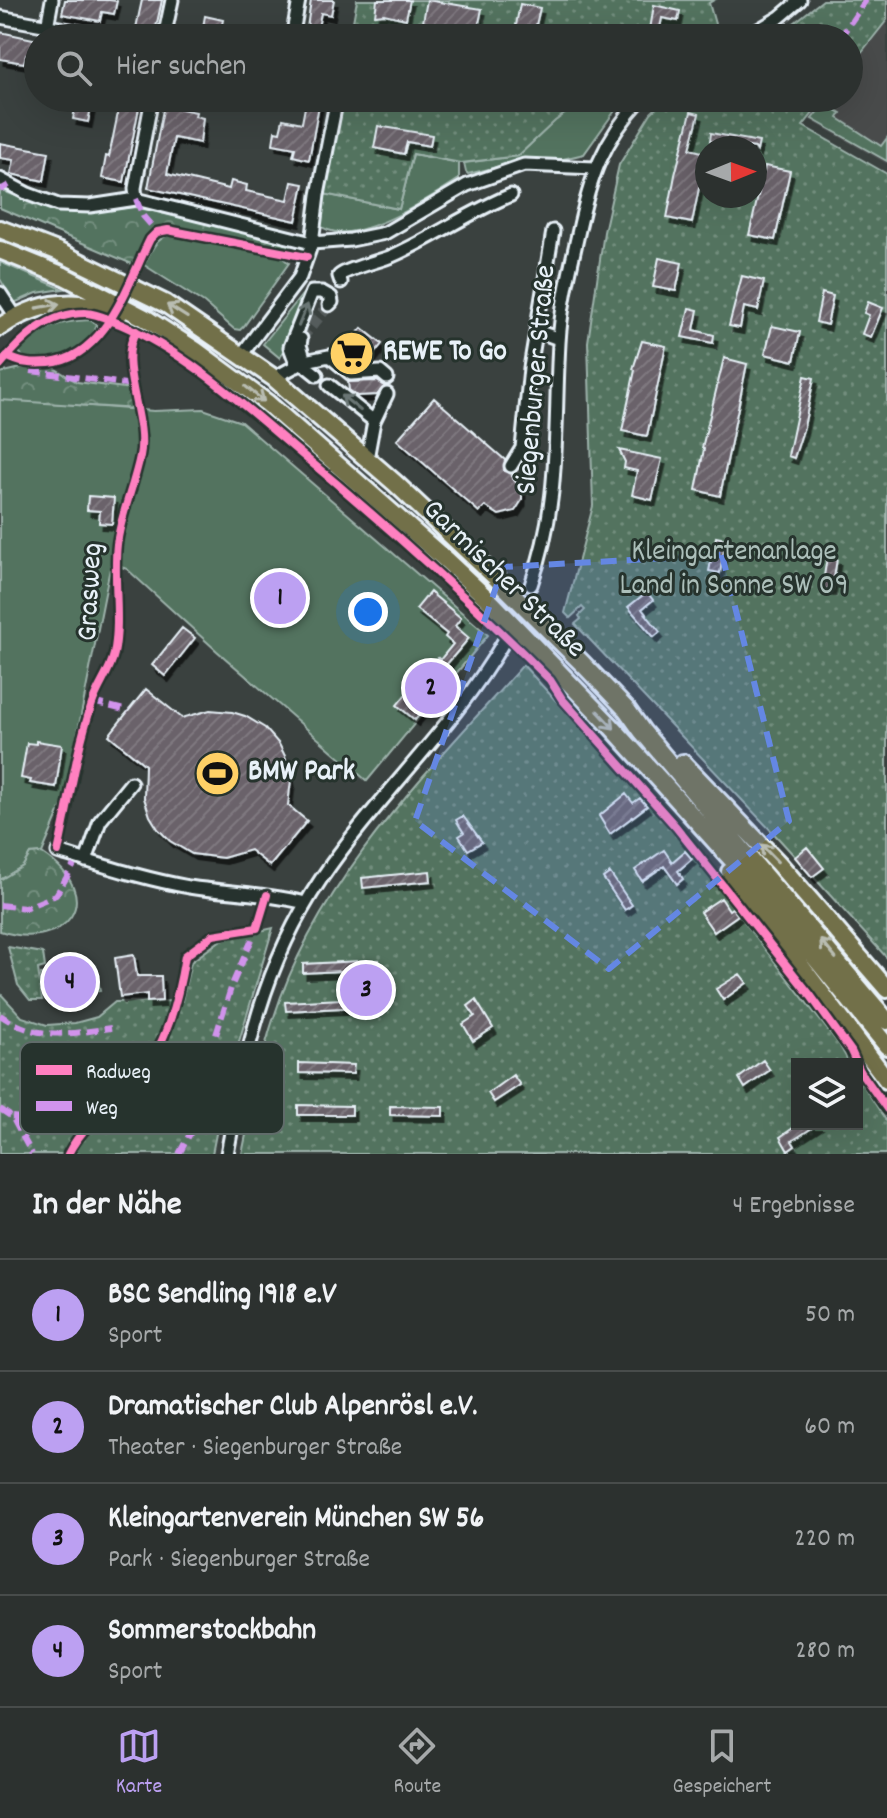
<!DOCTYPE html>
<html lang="de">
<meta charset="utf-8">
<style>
:root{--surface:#2c312f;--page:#343937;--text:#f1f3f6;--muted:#a6a9aa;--line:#484c4b;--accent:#bca0f2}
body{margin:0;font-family:Dekko,sans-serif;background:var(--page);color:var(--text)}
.controls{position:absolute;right:24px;bottom:24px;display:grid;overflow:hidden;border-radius:0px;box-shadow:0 8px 32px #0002}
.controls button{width:72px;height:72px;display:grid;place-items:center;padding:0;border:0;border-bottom:2px solid var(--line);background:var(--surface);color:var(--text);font:40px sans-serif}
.compass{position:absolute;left:695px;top:136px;width:72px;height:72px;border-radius:50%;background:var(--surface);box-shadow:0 8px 32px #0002;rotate:89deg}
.you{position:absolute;left:368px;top:612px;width:28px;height:28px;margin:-20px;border:6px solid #fff;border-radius:50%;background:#1a73e8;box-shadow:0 0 0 12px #1a73e833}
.badge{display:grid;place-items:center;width:52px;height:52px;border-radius:50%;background:var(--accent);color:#111;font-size:26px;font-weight:700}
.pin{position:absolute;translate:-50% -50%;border:4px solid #fff;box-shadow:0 2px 8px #0006}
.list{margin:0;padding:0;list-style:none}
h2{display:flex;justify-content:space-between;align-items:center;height:104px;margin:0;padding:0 32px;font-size:34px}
h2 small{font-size:26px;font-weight:400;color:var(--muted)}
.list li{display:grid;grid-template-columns:52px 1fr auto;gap:24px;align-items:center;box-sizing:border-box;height:112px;padding:0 32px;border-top:2px solid var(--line)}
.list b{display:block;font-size:30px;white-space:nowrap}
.list p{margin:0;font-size:26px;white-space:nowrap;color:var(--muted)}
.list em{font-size:26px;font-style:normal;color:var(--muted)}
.icon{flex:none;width:44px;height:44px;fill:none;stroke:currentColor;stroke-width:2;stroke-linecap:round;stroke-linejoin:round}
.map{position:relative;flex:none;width:887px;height:1154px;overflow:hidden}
.search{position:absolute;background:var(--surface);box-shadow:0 8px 32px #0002;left:24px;right:24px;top:24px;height:88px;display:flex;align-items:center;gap:20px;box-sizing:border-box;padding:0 28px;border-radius:44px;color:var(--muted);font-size:30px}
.sheet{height:552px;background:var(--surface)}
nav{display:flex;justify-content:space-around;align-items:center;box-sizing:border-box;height:112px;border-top:2px solid var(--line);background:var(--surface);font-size:22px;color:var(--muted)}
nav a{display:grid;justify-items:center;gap:4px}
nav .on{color:var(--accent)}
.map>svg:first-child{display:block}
.built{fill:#484b4c}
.grass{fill:#52735e;stroke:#9db2ab;stroke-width:2}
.forest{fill:url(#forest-crowns);stroke:#9db2ab;stroke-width:2}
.park{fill:url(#park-dots);stroke:#9db2ab;stroke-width:2;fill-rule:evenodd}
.building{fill:url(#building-hatch);stroke:#e8f1f8;stroke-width:2;filter:url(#shadow)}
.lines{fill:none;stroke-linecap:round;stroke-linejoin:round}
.minor-tunnel{stroke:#545b5b;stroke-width:11;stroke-dasharray:11 5.5;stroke-linecap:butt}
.minor-casing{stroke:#e8f1f8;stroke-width:17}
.highway-casing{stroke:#e8f1f8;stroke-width:22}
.minor{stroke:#26332d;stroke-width:11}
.highway{stroke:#726f4a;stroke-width:16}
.quiet{stroke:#d193ec;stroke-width:6;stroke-dasharray:12 6;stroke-linecap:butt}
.cycleway-casing{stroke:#26332d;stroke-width:13}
.cycleway{stroke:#ff80c0;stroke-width:8}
.oneway{stroke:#b9bdb2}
.oneway2{stroke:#6a7674}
.marked{fill:#6487e3;fill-opacity:0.2;stroke:#6487e3;stroke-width:6;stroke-dasharray:16 10;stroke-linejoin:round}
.labels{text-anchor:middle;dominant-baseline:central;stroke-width:6;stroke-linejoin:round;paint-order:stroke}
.poi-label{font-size:30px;font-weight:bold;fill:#e8f1f8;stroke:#26332d;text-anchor:start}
.street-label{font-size:30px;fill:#e8f1f8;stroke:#26332d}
.park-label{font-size:30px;fill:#acbfba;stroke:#26332d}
.key{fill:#26332d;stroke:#606c6a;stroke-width:2}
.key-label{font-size:22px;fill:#e8f1f8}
</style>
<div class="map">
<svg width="887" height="1154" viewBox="0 0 887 1154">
<defs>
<pattern id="forest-crowns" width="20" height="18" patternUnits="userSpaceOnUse" patternTransform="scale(2)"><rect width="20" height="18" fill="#52735e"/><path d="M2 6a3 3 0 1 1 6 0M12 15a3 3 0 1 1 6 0" fill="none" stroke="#738e7e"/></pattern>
<pattern id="park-dots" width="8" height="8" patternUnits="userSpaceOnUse" patternTransform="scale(2)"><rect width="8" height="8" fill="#52735e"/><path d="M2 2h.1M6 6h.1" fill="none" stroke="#738e7e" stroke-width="1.8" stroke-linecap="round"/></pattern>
<pattern id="building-hatch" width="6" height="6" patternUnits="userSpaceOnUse" patternTransform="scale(2)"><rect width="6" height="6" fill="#6a626a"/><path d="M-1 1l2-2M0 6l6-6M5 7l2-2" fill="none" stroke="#7f7980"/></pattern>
<filter id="shadow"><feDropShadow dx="3.5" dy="6" stdDeviation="0" flood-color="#0009"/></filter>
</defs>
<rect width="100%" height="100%" fill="#3a413f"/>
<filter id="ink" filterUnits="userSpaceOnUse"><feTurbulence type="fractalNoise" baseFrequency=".0125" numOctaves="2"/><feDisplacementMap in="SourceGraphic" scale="16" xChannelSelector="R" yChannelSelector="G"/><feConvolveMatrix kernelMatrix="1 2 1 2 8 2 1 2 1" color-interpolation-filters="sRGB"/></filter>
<g filter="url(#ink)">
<path class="built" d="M 887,20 L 887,164 L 808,119 L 825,98 L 849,98 L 849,68 Z"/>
<path class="grass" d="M 586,98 L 624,98 L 584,154 L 563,159 L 527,160 L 468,174 L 466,172 L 464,163 L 518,156 L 555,121 Z
M 828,98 L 841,98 L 834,109 L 841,113 L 838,118 L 881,146 L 887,138 L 887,161 L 812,119 Z
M 413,154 L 459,163 L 459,179 C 431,197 349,253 318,224 L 324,194 L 399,209 Z
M 169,235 L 280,256 L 289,263 L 244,326 L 240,330 L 234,329 L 204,303 L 144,265 C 151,252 154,240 169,235 Z
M 0,262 L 63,289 L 37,293 L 14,303 L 0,279 Z
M 309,286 L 280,358 L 263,344 Z
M 90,320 L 97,325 C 85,356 53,359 25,359 L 18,351 C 43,328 56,321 90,320 Z
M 0,399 L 154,411 L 203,409 L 241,422 L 488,635 L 367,781 L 217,651 L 127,569 L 111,563 L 64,801 L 42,853 L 30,854 L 23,866 L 0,880 Z
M 96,966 L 100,991 L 45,999 L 41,974 Z"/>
<path class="forest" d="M 0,190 L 57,211 L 90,212 L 134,207 L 291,241 L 288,252 L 159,226 L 148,238 L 132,264 L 0,208 Z
M 21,368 L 54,368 L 77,382 L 132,389 L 137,409 L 0,400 L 0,373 Z
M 42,853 C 110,898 65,952 0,931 L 0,880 L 23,866 L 30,854 Z"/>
<path class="park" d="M 357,0 L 714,0 L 709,3 L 717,31 L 696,38 L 350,38 Z
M 823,0 L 887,0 L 887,20 L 849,68 L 849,38 L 775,38 Z
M 343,98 L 586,98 L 555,121 L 518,156 L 461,163 L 413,154 L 399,209 L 324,194 Z
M 667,98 L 825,98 L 803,126 L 887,174 L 887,958 L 779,839 L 575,624 L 581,619 L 579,616 L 585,610 L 582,607 L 570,618 L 565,613 L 593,506 L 588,342 L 604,232 L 619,165 L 651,113 ZM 707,148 L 755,148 L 755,196 L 707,196 Z
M 523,665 L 618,768 L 688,849 L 840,1046 L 850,1064 L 797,1064 L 797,1124 L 857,1124 L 857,1076 L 887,1122 L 887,1154 L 242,1154 C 252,1108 259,1061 274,1017 C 317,880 430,769 523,665 Z
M 273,928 L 225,1088 L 212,1154 L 0,1154 L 0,993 L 22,1017 L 47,1025 L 75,1023 L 97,1017 L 115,1002 L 182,1001 L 191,962 L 221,940 Z
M 8,947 L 43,953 L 45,967 L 38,969 L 42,1000 L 30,1000 L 18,985 Z"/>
<path class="building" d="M 65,0 L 109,0 L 117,1 L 114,14 L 102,12 L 100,21 L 62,14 Z
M 142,0 L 162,0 L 155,32 L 136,28 Z
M 311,0 L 334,0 L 331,15 L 321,13 L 316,37 L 306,35 Z
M 377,0 L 410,0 L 406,19 L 384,14 L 375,15 Z
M 427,0 L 482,9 L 477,33 L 423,22 Z
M 520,4 L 540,8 L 533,38 L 514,36 Z
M 654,5 L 680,11 L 678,21 L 662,18 L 658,38 L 649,36 Z
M 205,16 L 223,20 L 219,38 L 201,38 Z
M 0,32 L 38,40 L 38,58 L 26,55 L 24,63 L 0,59 Z
M 77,98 L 93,98 L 88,122 L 73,119 Z
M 121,98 L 141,98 L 124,182 L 102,178 L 106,156 L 109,157 Z
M 165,99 L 179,102 L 182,104 L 181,109 L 196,112 L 195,116 L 203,118 L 200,143 L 174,138 L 167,174 L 229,189 L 231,181 L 247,185 L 246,191 L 288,200 L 292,182 L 304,184 L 296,221 L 148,188 Z
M 306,102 L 319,105 L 309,160 L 293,156 L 295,148 L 273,144 L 275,131 L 280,132 L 283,119 L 302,123 Z
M 691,112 L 699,114 L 690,149 L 706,153 L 692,223 L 667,218 L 675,175 Z
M 378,126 L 432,135 L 430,146 L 407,142 L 404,154 L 374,148 Z
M 711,133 L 759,142 L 757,151 L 755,148 L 710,141 Z
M 0,143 L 49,152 L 44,181 L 11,174 L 14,160 L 0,158 Z
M 765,166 L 790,171 L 775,240 L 749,235 Z
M 659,258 L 682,263 L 676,291 L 653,287 Z
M 742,276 L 764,281 L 758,310 L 744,307 L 740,328 L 729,326 Z
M 822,293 L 833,296 L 827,325 L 816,322 Z
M 868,302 L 883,308 L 871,337 L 862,334 L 869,315 L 864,313 Z
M 689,308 L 698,310 L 694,330 L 714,335 L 713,343 L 682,337 Z
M 772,326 L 800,332 L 794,361 L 765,354 Z
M 362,328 L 382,344 L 366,364 L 354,365 L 340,354 Z
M 642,341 L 666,346 L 647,436 L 622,431 L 635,370 L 633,369 Z
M 724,358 L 747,364 L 720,496 L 696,490 L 704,449 L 702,448 Z
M 805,376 L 814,378 L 804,427 L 794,458 L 788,456 Z
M 377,381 L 385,386 L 377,395 L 357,396 L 349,390 L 348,382 Z
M 434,398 L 505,460 L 504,471 L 513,474 L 511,476 L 522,490 L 522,500 L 515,511 L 499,515 L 485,506 L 479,512 L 397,440 Z
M 619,450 L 662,459 L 652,500 L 632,495 L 637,471 L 624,468 L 625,462 Z
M 88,496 L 114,498 L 112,524 L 99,523 L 100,511 L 87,510 Z
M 716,537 L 726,539 L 720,573 L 709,571 Z
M 827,557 L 837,559 L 832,590 L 822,589 Z
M 430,592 L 461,618 L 455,626 L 469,638 L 446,665 L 449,667 L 436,684 L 442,688 L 415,720 L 397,705 L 423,673 L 438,658 L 440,660 L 453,644 L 445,637 L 447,634 L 416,609 Z
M 647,592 L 653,600 L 642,609 L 660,632 L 654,637 L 628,607 Z
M 182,628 L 195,638 L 165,676 L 152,665 Z
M 146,689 L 182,718 L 210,710 L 232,712 L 245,716 L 265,728 L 279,744 L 285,756 L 291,780 L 288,805 L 307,821 L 270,866 L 250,850 L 223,858 L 192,854 L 170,841 L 158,829 L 150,816 L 144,798 L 145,765 L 109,735 Z
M 36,741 L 62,745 L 56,787 L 30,783 L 31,780 L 21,778 L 27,743 L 36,744 Z
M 626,794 L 633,803 L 640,798 L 647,806 L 610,834 L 599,816 Z
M 463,816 L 482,842 L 468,850 L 459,836 L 464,833 L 456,820 Z
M 807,847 L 824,868 L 812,877 L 795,857 Z
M 664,850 L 672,862 L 685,851 L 692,859 L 678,871 L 683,879 L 677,884 L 664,866 L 642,881 L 635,870 Z
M 430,871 L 431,881 L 363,888 L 362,878 Z
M 610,873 L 632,905 L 625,910 L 603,878 Z
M 721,898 L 729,910 L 732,908 L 738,915 L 714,932 L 700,912 Z
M 134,955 L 137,976 L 161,976 L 162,1001 L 147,1002 L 147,994 L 120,997 L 115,958 Z
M 379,960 L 380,969 L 303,973 L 303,964 Z
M 740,974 L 747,983 L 723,1000 L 716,989 Z
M 361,998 L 361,1007 L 286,1011 L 285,1002 Z
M 476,1000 L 493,1028 L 473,1041 L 463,1024 L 475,1016 L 468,1006 Z
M 763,1060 L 770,1070 L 745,1088 L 739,1078 Z
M 299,1063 L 354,1065 L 353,1074 L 299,1073 Z
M 513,1075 L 520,1085 L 494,1102 L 488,1093 Z
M 298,1105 L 352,1106 L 352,1115 L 298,1115 Z
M 390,1106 L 443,1107 L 443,1116 L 390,1115 Z
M 799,1124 L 818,1124 L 792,1141 L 795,1146 L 788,1151 L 780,1137 Z"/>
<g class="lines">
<path class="minor-tunnel" d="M 301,339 L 329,305
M 504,641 L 531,585"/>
<defs>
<path id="minor" d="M 0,17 L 114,38
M 47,27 L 52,0
M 164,38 L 172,0
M 292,38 L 299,0
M 745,38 L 780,17 L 800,0
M 0,179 L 28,194 L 58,205 L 90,206 L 136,199 L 312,243 L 351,240 L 385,233 L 467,185 L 524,165 L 595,168
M 136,199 L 135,188 L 152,98
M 341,282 L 339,276 C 346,269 380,261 392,256 C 433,238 469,212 511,195
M 0,293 L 16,317
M 537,331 L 559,339
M 301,339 L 300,345 L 305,361
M 242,354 L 300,277 L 312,243 L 318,195 L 337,98
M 302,363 L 317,375
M 297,366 L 290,347 L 312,292 L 322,292 L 331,297 L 332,302 L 329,305
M 274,378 L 305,361 L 329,356 L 351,374 L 380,372 L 387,378
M 329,385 L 374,421
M 367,459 L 374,421 L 387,394
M 511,466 L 522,448 L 530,368 L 553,231
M 531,585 C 561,500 554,430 559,343 C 561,306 570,270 578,234 C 590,178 602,141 642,98
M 58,852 C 102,865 144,879 189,887 C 228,893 267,893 305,903
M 86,861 L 100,821 L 131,783
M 227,1154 C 246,1052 262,967 321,879 C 377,796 454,728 504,641"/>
<path id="highway" d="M 0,229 L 57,251 L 166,304 L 274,378 L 395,483 L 496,578 L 583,664 L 627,710 L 642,731 L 887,1021
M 0,250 L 64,276 L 145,318 L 195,350 L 267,403 L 447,561 L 492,603 L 611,726 L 763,894 L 887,1046
M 0,327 C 37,302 77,296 119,314
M 683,763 L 778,863 L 887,989
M 730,872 L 887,1080"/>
</defs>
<use href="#minor" class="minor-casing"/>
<use href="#highway" class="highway-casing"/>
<use href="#minor" class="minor"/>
<use href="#highway" class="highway"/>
<path class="quiet" d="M 840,38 L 866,0
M 0,190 L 9,185
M 136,199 L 143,216 L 157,232
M 31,371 L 133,385
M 93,702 L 128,711
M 0,905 L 25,908 L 56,895 L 74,865
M 0,1015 C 39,1041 67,1034 111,1028
M 0,1109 L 12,1117 L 32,1154
M 12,1117 L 32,1119 L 95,1116
M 179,1154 L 192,1130 L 210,1073 L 214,1041 L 232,985 L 257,928"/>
<defs>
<path id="cycleway" d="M 7,356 C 20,364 34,364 49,363 C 106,358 128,283 150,239 L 157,232 L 168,230 L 307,257
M 0,365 C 22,338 48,313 85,313 C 98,313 109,320 120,324 C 185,352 240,402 293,447 C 382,521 468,598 550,680 L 562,699 L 676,827 L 811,996 L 851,1051 L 860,1071 L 887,1109
M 58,852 C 69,804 76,750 92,704 C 98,686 110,672 114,654 C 121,619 113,580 117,544 C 121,514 134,486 140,456 C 148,418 116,363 136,331
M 68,1154 C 84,1123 111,1106 135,1082 C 166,1049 178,999 185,956 L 213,935 L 257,928 L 267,895"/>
</defs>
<use href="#cycleway" class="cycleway-casing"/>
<use href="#cycleway" class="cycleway"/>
</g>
<defs><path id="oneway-shaft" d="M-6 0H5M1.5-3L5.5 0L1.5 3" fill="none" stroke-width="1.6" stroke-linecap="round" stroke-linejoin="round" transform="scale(2)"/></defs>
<g class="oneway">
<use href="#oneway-shaft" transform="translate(48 306) rotate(-10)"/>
<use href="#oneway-shaft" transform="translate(177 311) rotate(-148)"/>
<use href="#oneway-shaft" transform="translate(255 394) rotate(39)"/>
<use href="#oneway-shaft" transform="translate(606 720) rotate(47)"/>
<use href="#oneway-shaft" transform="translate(769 853) rotate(-134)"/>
<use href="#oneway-shaft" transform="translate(828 949) rotate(-130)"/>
</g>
<g class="oneway2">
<use href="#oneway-shaft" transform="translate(303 315) rotate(-68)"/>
<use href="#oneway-shaft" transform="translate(351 403) rotate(-141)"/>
</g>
</g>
<path class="marked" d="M 722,555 L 789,821 L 609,969 L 415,821 L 503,567 Z"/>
<defs>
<symbol id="supermarket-disc" viewBox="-11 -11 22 22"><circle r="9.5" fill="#ffd166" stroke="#26332d"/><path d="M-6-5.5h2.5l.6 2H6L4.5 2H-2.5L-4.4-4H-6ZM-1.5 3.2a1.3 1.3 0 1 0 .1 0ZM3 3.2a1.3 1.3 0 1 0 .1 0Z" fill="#111"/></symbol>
<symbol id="stadium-disc" viewBox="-11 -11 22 22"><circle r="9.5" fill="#ffd166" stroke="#26332d"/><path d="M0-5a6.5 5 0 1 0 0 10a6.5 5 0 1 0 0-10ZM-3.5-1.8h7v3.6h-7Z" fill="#111"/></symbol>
</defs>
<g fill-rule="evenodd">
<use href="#supermarket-disc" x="326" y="328" width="51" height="51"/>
<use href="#stadium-disc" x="192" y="748" width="51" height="51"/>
</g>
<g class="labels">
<g class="poi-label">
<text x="383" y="353">REWE To Go</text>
<text x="248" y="773">BMW Park</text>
</g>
<g class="street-label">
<text transform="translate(538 380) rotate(-85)">Siegenburger Straße</text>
<text transform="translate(503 580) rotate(44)">Garmischer Straße</text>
<text transform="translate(92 592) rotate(-87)">Grasweg</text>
</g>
<g class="park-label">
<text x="734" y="553">Kleingartenanlage<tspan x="734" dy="34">Land in Sonne SW 09</tspan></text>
</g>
</g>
<rect x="20" y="1042" width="264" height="92" rx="12" class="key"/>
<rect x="36" y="1065" width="36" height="10" fill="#ff80c0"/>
<rect x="36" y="1101" width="36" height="10" fill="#d193ec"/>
<g class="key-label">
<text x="86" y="1078">Radweg</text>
<text x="86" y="1114">Weg</text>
</g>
</svg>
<div class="controls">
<button><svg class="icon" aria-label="layers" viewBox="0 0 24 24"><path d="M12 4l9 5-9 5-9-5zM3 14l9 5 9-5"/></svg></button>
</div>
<svg class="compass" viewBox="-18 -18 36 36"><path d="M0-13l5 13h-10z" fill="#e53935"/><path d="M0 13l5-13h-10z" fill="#a6a9aa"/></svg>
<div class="you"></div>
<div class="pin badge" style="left:280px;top:598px">1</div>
<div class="pin badge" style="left:431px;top:688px">2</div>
<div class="pin badge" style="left:366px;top:990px">3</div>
<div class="pin badge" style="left:70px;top:982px">4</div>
<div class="search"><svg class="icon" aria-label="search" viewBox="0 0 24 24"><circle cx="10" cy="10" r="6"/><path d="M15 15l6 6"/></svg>Hier suchen</div>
</div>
<section class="sheet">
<h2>In der Nähe<small>4 Ergebnisse</small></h2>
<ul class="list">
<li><span class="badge">1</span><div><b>BSC Sendling 1918 e.V</b><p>Sport</p></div><em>50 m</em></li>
<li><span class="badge">2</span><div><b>Dramatischer Club Alpenrösl e.V.</b><p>Theater · Siegenburger Straße</p></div><em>60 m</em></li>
<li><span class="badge">3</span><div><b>Kleingartenverein München SW 56</b><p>Park · Siegenburger Straße</p></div><em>220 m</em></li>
<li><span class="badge">4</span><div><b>Sommerstockbahn</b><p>Sport</p></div><em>280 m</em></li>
</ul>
</section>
<nav>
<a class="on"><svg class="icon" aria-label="map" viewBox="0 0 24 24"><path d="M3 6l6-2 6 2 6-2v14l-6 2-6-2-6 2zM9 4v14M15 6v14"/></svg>Karte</a>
<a><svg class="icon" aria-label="directions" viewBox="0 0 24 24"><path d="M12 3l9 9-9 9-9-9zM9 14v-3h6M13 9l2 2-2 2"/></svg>Route</a>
<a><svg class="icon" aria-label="saved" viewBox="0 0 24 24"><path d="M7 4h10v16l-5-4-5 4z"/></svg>Gespeichert</a>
</nav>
